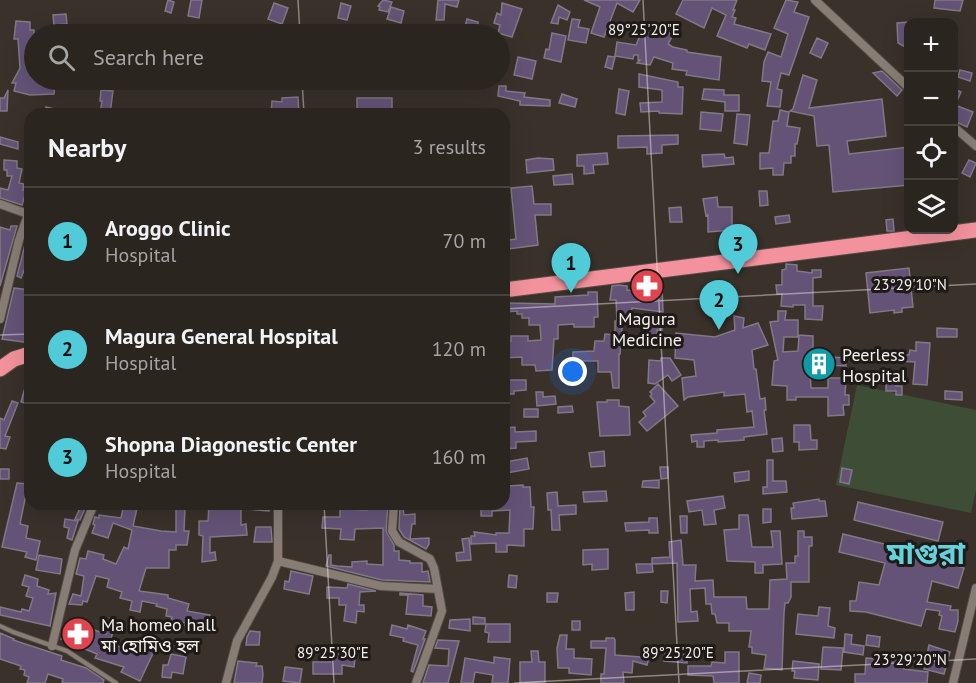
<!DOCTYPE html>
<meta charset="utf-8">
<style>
:root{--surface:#2b2520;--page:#332d29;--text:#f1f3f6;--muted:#a6a5a5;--line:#47423e;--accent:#52cbd8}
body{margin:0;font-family:"PT Sans","Noto Sans Bengali",sans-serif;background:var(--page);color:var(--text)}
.controls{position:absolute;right:18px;top:18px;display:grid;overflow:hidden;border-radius:12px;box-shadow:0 6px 24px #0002}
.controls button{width:54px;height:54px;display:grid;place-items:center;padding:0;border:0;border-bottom:2px solid var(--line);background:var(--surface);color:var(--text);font:30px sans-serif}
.you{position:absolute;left:573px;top:372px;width:21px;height:21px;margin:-15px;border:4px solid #fff;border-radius:50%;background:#1a73e8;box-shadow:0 0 0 9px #1a73e833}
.badge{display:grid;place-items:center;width:39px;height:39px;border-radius:50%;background:var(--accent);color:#111;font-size:20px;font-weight:700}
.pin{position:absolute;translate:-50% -50px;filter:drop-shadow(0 2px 3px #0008)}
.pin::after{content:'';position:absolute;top:32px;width:21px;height:18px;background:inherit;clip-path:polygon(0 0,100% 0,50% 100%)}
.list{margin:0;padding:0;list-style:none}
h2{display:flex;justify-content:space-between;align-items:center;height:78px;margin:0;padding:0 24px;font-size:26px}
h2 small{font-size:20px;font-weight:400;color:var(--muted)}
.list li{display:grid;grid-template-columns:39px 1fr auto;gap:18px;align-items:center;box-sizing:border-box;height:108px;padding:0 24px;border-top:2px solid var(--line)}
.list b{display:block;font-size:22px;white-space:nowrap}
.list p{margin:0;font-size:20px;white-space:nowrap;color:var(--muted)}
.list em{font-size:20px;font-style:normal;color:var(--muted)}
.icon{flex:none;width:33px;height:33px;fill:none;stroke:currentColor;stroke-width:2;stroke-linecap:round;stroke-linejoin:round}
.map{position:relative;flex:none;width:976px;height:683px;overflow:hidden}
.search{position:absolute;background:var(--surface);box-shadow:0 6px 24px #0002;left:24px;top:24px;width:486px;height:66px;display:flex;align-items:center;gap:15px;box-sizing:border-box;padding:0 21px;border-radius:33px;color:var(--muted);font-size:22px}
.panel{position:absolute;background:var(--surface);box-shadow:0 6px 24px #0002;left:24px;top:108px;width:486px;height:402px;border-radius:18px}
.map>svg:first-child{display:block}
.green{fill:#3e4e36}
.building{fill:#645377;stroke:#7f7a84;stroke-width:1.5}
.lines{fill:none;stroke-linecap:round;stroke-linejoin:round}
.lane-casing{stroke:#544d47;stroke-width:6}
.street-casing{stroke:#544d47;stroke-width:10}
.highway-casing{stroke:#544d47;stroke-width:17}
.lane{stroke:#877d75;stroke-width:4}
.street{stroke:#877d75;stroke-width:8}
.highway{stroke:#f3929c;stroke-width:15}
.ticks{fill:none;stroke:#f6f0ec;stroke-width:1.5;stroke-opacity:0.45}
.labels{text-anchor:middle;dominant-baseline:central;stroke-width:6;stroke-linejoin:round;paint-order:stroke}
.poi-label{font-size:18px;fill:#f6f0ec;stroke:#1e1a17;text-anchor:start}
.town-label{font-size:30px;font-weight:bold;fill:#66d1dc;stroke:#1e1a17}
.ticks-label{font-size:15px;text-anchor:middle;fill:#f6f0ec;stroke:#1e1a17;stroke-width:6;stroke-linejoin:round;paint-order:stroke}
</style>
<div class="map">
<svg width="976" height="683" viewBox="0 0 976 683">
<rect width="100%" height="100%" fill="#39312a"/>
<path class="green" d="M 857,385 L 976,410 L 976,490 L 971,513 L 836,485 Z"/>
<path class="building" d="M 168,0 L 174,2 L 171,13 L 165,11 Z
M 191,0 L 202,0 L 199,18 L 188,16 Z
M 383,0 L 392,2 L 388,12 L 379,10 L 380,7 L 378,6 Z
M 438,0 L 459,0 L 457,7 L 445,4 L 444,20 L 436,20 Z
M 584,0 L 640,0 L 633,12 L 617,3 L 604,37 L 591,33 L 600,7 Z
M 683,0 L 737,0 L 733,10 L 735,10 L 732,17 L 736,18 L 734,24 L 771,34 L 765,50 L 749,44 L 747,48 L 717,36 L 726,15 L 712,8 L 704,28 L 676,14 Z
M 786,0 L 798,2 L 794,12 L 809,17 L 789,75 L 781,73 L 777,89 L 782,90 L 780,107 L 767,106 L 771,82 L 762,81 L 764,62 L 768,52 L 781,57 L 788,34 L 774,28 Z
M 935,0 L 963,0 L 960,11 L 934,8 Z
M 274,3 L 288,8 L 282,24 L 268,19 Z
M 341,3 L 351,6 L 347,20 L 338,18 Z
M 502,3 L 522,9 L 512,37 L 498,33 L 500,25 L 494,23 L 497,13 L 501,15 Z
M 558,5 L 570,12 L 567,20 L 559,17 L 558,24 L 551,23 Z
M 391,7 L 404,11 L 401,23 L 387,19 Z
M 66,14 L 67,24 L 54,25 L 53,15 Z
M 467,19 L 478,22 L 478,34 L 463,34 Z
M 572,19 L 580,20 L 578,27 L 589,29 L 586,43 L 568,40 Z
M 16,21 L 30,22 L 30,30 L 34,30 L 34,80 L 55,80 L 54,94 L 30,95 L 14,91 L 16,83 L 12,83 L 20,68 L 18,39 L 14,39 Z
M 909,22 L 909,49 L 898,43 L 897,23 Z
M 663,30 L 673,35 L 668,44 L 673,47 L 687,50 L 687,52 L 721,57 L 719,80 L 686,75 L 687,71 L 672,69 L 673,63 L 654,57 L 650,65 L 637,63 L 640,60 L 638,60 L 638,55 L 634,55 L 633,59 L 615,56 L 617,42 L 636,45 L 642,31 L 659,36 Z
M 552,33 L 566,36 L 561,62 L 544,58 L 546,49 L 549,50 Z
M 817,38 L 828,43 L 821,58 L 810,53 Z
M 608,56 L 615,57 L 612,69 L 605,67 Z
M 518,57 L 536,61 L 532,79 L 514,75 Z
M 960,70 L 972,73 L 970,81 L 958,77 Z
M 882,71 L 902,90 L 897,96 L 873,73 Z
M 639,74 L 678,82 L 678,87 L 683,87 L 682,114 L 659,113 L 659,111 L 641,112 L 640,103 L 662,102 L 662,90 L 639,87 Z
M 803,75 L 817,80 L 809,108 L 882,99 L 886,136 L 847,141 L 849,154 L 909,147 L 909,185 L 833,192 L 829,145 L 817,146 L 814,116 L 790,111 L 793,109 Z
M 464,80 L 484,80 L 482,87 Z
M 499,86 L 506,86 L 506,91 L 525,93 L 524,97 L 550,100 L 550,106 L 520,105 L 520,101 L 498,96 Z
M 619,89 L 629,91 L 625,115 L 616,113 Z
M 704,89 L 724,90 L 724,95 L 739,95 L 739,111 L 725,111 L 725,102 L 702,99 Z
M 954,89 L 961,92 L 955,105 L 973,112 L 967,127 L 954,121 Z
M 8,90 L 7,111 L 0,111 L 0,98 L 4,98 Z
M 101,90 L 113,91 L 110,114 L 100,114 L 102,101 L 100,101 Z
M 562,94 L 577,99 L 575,107 L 559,103 Z
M 298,97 L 299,114 L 271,114 L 272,101 L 282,102 L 282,98 Z
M 357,98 L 392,98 L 392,114 L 357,114 Z
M 46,107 L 64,111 L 64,114 L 45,114 Z
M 780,110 L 789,112 L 787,126 L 800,128 L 797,144 L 795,144 L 795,156 L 791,156 L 791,163 L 784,163 L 783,175 L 773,175 L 773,168 L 760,169 L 760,153 L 769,153 L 773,121 L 778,121 Z
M 701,112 L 723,114 L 721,131 L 700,129 Z
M 737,114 L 750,115 L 747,145 L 734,143 Z
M 678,135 L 678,144 L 662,145 L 662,153 L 647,154 L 647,147 L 618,148 L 618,136 Z
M 0,137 L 18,142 L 18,149 L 0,144 Z
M 607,153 L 608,164 L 593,165 L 594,173 L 584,174 L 584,166 L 577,166 L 577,155 Z
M 724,154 L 725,158 L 733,157 L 734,164 L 703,167 L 702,155 Z
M 538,158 L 553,159 L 554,170 L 527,173 L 526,160 Z
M 4,160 L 17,161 L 17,168 L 22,169 L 19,183 L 24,184 L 23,190 L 26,191 L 22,205 L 0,198 L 0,188 L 8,190 L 12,176 L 7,176 L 7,170 L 4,170 Z
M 969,160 L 976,163 L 970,177 L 962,173 Z
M 572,174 L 573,184 L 554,185 L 553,176 Z
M 532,186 L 534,204 L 551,204 L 551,215 L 535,215 L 538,245 L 508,249 L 507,240 L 516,239 L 511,188 Z
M 759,191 L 767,191 L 768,205 L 760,206 Z
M 717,197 L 718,207 L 732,207 L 732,230 L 708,232 L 708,215 L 706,216 L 703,199 Z
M 681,207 L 682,222 L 670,222 L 669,208 Z
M 789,215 L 790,222 L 776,224 L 775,217 Z
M 893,219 L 894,231 L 887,231 L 886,220 Z
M 11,226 L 17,226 L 0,286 L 0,227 L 10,230 Z
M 27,237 L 30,238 L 30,255 L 21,278 L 17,276 Z
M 786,264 L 797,265 L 797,271 L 812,273 L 812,270 L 821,270 L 821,277 L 813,278 L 813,306 L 823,306 L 822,320 L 805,319 L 805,305 L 793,305 L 793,307 L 781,306 L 782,294 L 777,294 L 776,285 L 782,285 L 782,270 L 786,269 Z
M 909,268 L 913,307 L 902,308 L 902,312 L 894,313 L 894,310 L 870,313 L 866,273 Z
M 618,285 L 627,286 L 627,290 L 650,292 L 649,288 L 662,287 L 663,312 L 632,308 L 631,318 L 623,317 L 620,354 L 619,354 L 619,388 L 613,388 L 611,372 L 598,372 L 598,361 L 573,361 L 573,352 L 594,351 L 595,341 L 604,341 L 605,334 L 615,335 L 615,321 L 617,321 L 616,300 L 610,300 L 612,286 Z
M 14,288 L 30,290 L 30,343 L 2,339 Z
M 588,292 L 597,292 L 598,317 L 594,317 L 594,327 L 574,327 L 574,324 L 558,325 L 558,339 L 554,339 L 552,370 L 536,371 L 535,365 L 522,365 L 522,357 L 504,358 L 504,341 L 511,341 L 511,336 L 528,336 L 528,341 L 541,340 L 540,325 L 529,325 L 529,318 L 522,318 L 522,314 L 517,314 L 517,311 L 505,312 L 504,303 L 555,304 L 555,297 L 588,295 Z
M 778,311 L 786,311 L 785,320 L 798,320 L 798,337 L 784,337 L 783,352 L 798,351 L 799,335 L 813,336 L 813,356 L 846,358 L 846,366 L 827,365 L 827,372 L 810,373 L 811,388 L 828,388 L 828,378 L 846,378 L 845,395 L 849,395 L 849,405 L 843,405 L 844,415 L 828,416 L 828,397 L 796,397 L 796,400 L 787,400 L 787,386 L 772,385 L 774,361 L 778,360 L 770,322 L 778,321 Z
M 734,316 L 744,318 L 743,328 L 758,323 L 768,345 L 752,350 L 754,369 L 756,369 L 760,399 L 765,398 L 766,410 L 764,410 L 767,434 L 744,437 L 744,440 L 718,442 L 718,440 L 704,441 L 704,447 L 697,447 L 697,441 L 692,442 L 691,435 L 717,433 L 717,430 L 754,427 L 752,411 L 747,412 L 745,394 L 724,396 L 724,392 L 688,397 L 684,400 L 682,378 L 696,376 L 694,360 L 675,358 L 676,333 L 715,337 L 735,330 Z
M 662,321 L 662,330 L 657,330 L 657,336 L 648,336 L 648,322 Z
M 937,328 L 957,329 L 957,337 L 937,337 Z
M 916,342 L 930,343 L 927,385 L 913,384 L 915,362 L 899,361 L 900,354 L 909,355 L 910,350 L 916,351 Z
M 661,358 L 670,358 L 681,375 L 672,381 L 668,375 L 655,384 L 648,383 L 649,360 L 661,361 Z
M 896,373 L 896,386 L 902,386 L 902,395 L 896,395 L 896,391 L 886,391 L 886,381 L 864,382 L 865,374 Z
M 28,377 L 30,378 L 30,404 L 21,402 Z
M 504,380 L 526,380 L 526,390 L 514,391 L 514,394 L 506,394 Z
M 658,384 L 678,406 L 647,431 L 639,422 L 646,416 L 643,412 L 655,402 L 650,396 L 652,394 L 650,392 Z
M 945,391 L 962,392 L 962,400 L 945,399 Z
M 536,392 L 543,392 L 543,397 L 555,396 L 556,404 L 537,406 Z
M 607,400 L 619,400 L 619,406 L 629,407 L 630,435 L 600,436 L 597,402 L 607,402 Z
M 12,401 L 18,403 L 5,436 L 10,437 L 6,449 L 0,448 L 0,418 L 4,420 Z
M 572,406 L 573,412 L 558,413 L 558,407 Z
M 524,409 L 538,409 L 538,417 L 524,417 Z
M 794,425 L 810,425 L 811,440 L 817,440 L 817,449 L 799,450 L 799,442 L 794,442 Z
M 515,427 L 515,432 L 536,431 L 536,441 L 516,442 L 516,448 L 504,449 L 506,428 Z
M 782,438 L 783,451 L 773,452 L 772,439 Z
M 604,451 L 605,466 L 591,467 L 589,453 Z
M 527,458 L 529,469 L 507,473 L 505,462 Z
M 767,460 L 773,460 L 773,481 L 786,481 L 787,492 L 763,494 L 763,487 L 767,487 Z
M 660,467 L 668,467 L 668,478 L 661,479 Z
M 842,468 L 852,470 L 849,484 L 840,482 Z
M 0,469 L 9,469 L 9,479 L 0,479 Z
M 749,471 L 749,480 L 735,482 L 734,473 Z
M 659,480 L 659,488 L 642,487 L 643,481 Z
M 17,483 L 28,484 L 20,524 L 28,526 L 26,538 L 40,541 L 36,560 L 25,557 L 27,552 L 2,547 Z
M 523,485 L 523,487 L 530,487 L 531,507 L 534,507 L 533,529 L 524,529 L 524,546 L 507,545 L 507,552 L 496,552 L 496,543 L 471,544 L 471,536 L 475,536 L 474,532 L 496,535 L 496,533 L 509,533 L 510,510 L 492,511 L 492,516 L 481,516 L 481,509 L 492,509 L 492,504 L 504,504 L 504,488 L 508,488 L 508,486 Z
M 606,491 L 607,501 L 584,502 L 583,492 Z
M 557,492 L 558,506 L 576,505 L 576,514 L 559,515 L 560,530 L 552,530 L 551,510 L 548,510 L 547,493 Z
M 723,496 L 725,508 L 714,510 L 716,524 L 704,525 L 702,510 L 689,512 L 687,501 Z
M 819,499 L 819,501 L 825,501 L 827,516 L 792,519 L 791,508 L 794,508 L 793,503 Z
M 858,502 L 943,522 L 938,541 L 854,520 Z
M 82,504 L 87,504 L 80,520 L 75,519 Z
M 124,504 L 138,504 L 133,526 L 161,531 L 176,532 L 176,508 L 185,508 L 184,531 L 189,531 L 187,545 L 176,545 L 176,550 L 169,550 L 169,568 L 146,568 L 139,591 L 168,595 L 168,598 L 189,604 L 187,611 L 210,615 L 206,628 L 193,624 L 192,627 L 185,625 L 186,623 L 171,620 L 172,617 L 166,616 L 167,609 L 156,606 L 157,604 L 142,601 L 140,612 L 130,610 L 132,601 L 120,598 L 122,592 L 107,587 L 109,579 L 96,576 L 87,602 L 83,601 L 82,605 L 69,604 L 73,594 L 81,596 L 84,576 L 76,574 L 80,558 L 86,559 L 88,551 L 104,555 L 103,559 L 116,564 L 124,547 L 128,549 L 132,530 L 113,523 L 108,538 L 92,533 L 95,525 L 93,524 L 95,517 L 99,518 L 99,515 L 121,518 Z
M 209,504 L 236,504 L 236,507 L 241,507 L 241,525 L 246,524 L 247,535 L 210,537 L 210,553 L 215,552 L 216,560 L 202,562 L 203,536 L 199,535 L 199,521 L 208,521 Z
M 246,504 L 270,504 L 269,511 L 246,509 Z
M 367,504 L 388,504 L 386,531 L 394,545 L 394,551 L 399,551 L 399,560 L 410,561 L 410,563 L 422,563 L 422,572 L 428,571 L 430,582 L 382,580 L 326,566 L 329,555 L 331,555 L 331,565 L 337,566 L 352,567 L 352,562 L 367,561 L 367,564 L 383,565 L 383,528 L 355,529 L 354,540 L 340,539 L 341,529 L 322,528 L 323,517 L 340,517 L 340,509 L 367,510 Z
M 400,508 L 403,508 L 404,515 L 415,514 L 415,524 L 412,524 L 410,539 L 429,538 L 429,544 L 426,549 L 404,537 L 399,529 Z
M 763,509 L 771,509 L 771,522 L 763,523 Z
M 739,515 L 748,515 L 752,547 L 773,547 L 771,531 L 780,531 L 782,564 L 763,565 L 763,573 L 755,573 L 755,562 L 727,561 L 724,530 L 739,529 Z
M 680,516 L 687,516 L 687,533 L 681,533 Z
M 649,518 L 657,518 L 658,533 L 649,533 L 649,530 L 626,531 L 625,523 L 649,522 Z
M 65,519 L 78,521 L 72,540 L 67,538 L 69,528 L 64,527 Z
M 256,527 L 271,527 L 272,542 L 254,542 Z
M 798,531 L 804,531 L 804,537 L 812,537 L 812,546 L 809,546 L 809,582 L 791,582 L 791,597 L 788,603 L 785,603 L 784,613 L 782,670 L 764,668 L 766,655 L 752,653 L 752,647 L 749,647 L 751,631 L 729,631 L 729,623 L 717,623 L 715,614 L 712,614 L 711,604 L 706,604 L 705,588 L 690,589 L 691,612 L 697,611 L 698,621 L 678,622 L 677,563 L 652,564 L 653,572 L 637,573 L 636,564 L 652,564 L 652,558 L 670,557 L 669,542 L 681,540 L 683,565 L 696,565 L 695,581 L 713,580 L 714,597 L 746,597 L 747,609 L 769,609 L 770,580 L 787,579 L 786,563 L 795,563 L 795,556 L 798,556 Z
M 843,534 L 942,558 L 941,561 L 964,568 L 958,588 L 932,581 L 927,602 L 951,606 L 950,610 L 958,610 L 958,621 L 955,632 L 939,629 L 942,616 L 939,615 L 940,611 L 926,609 L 921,626 L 866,612 L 850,611 L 850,601 L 856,601 L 859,582 L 879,585 L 885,563 L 839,552 Z
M 469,538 L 471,560 L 457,561 L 456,553 L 464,552 L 462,539 Z
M 608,549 L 608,569 L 592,570 L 592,564 L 583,565 L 583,550 Z
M 39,555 L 62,559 L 60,574 L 36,570 Z
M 291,571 L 313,576 L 309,594 L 284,589 L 285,581 L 289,582 Z
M 25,575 L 38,579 L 37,586 L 49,590 L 48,594 L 56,593 L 50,626 L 0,615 L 0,607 L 21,612 L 22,609 L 29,611 L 33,598 L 26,596 L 29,587 L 22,585 Z
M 509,575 L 517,576 L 516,588 L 508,587 Z
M 348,584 L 376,591 L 360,592 L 359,605 L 364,605 L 364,612 L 357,611 L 356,623 L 344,621 L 346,605 L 339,605 L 339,598 L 327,598 L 327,587 L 347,588 Z
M 661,591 L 668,591 L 667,603 L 661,602 Z
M 634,592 L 634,610 L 626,610 L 625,593 Z
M 400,593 L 423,595 L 423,606 L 432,607 L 431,616 L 406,614 L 408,595 L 400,595 Z
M 547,593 L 558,593 L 557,602 L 547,602 Z
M 819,607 L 830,608 L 828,626 L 835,628 L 834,638 L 796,634 L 798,614 L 818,616 Z
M 473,617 L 485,618 L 485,624 L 473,624 Z
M 110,618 L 115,619 L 115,622 L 110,644 L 131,650 L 136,642 L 154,651 L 140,681 L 121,672 L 124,667 L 95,658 L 97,654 L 61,639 L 68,621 L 106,634 Z
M 470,619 L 470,631 L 449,628 L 450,620 Z
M 572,621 L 580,621 L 580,630 L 572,630 Z
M 486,624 L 510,624 L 510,642 L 488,642 L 489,633 L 485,632 Z
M 392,625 L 407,629 L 408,625 L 426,631 L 423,639 L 425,639 L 413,672 L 411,671 L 418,645 L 403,641 L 404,638 L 390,635 Z
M 250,631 L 260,632 L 259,645 L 246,645 L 247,637 Z
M 0,633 L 14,639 L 13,640 L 62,656 L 61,660 L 86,668 L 104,680 L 103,683 L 62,683 L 63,679 L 48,674 L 45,683 L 27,683 L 29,677 L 24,675 L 25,670 L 20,669 L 21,666 L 0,659 Z
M 845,634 L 852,635 L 851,644 L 864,646 L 863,655 L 844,652 Z
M 560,635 L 567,635 L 566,649 L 574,649 L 574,658 L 592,659 L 591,675 L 569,673 L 569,668 L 558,668 L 557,648 Z
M 867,635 L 880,637 L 879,647 L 866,645 Z
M 606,638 L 614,638 L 615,640 L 615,655 L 641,657 L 643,648 L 651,651 L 647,665 L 633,661 L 632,673 L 623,672 L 624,683 L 601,683 L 601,674 L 604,674 L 606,648 L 591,648 L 591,641 L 606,641 Z
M 438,640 L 459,641 L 448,683 L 423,683 L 429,665 L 448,666 L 449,649 L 435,648 Z
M 929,645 L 950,652 L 944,674 L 924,669 Z
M 333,647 L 356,651 L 354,667 L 342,665 L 342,674 L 313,674 L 313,662 L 330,662 L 331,656 L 333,657 Z
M 823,647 L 843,648 L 841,670 L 821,669 Z
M 531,651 L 538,651 L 539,662 L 545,662 L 545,682 L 520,683 L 520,662 L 532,662 Z
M 725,652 L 739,652 L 739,683 L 714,683 L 713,676 L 688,675 L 688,666 L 711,666 L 712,662 L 725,663 Z
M 665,653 L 688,655 L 687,663 L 664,661 Z
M 171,654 L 186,657 L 183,674 L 172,672 L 171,678 L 162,677 L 163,665 L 168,665 Z
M 494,657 L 510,659 L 508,683 L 492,683 L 493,675 L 475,672 L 473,683 L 461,683 L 465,658 L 494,663 Z
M 866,658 L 905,661 L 904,669 L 928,672 L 927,683 L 855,683 L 855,674 L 865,674 Z
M 238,661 L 257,663 L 256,666 L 262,666 L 263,674 L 262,683 L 234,683 Z
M 793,661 L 819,664 L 818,680 L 794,678 L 795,671 L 792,671 Z
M 285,667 L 302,669 L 300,683 L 283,681 Z
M 749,673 L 761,675 L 760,683 L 747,683 Z"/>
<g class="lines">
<defs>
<path id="lane" d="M 0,626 L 13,632 L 67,651 L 116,683"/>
<path id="street" d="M 815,0 L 908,87
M 954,127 L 976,146
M 0,204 L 28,214
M 0,319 L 19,240 L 30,209
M 394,504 L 392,531 L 399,542 L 430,559 L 434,568 L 442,611 L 416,683
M 278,561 L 381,586 L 438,589
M 52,646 L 75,550 L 94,504
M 226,683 L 237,641 L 272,577 L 278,561 L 278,504
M 953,683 L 976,588"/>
<path id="highway" d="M 504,290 L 976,230
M 0,369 L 14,359 L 30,354"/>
</defs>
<use href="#lane" class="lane-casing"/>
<use href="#street" class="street-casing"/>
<use href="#highway" class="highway-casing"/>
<use href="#lane" class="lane"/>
<use href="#street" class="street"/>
<use href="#highway" class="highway"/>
</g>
<path class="ticks" d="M 298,0 L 300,34M 643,0 L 679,683M 302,80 L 304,114M 504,309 L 976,284M 0,335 L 30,334M 324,504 L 334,683M 514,683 L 976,659"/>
<defs>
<symbol id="pharmacy-disc" viewBox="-11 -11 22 22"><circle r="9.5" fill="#e0444e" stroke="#1e1a17"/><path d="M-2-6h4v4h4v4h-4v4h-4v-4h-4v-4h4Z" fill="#fff"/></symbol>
<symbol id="building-disc" viewBox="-11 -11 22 22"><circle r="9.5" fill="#0f9aa8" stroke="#1e1a17"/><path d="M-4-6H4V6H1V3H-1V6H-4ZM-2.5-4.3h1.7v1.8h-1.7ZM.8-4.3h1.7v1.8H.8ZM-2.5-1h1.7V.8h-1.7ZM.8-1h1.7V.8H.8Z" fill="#fff"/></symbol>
</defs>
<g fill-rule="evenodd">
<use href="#pharmacy-disc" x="628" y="267" width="38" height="38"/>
<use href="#building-disc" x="800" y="345" width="38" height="38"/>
<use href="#pharmacy-disc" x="59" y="615" width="38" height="38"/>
</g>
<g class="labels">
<g class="poi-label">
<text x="647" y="318" text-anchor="middle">Magura<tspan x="647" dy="21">Medicine</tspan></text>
<text x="842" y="354">Peerless<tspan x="842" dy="21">Hospital</tspan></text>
<text x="101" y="624">Ma homeo hall<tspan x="101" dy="21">মা হোমিও হল</tspan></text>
</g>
<g class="town-label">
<text x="926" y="552">মাগুরা</text>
</g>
</g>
<g class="ticks-label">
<text x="644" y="35">89°25'20"E</text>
<text x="910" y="290">23°29'10"N</text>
<text x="333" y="658">89°25'30"E</text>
<text x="678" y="658">89°25'20"E</text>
<text x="910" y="665">23°29'20"N</text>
</g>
</svg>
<div class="controls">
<button>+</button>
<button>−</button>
<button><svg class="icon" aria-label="locate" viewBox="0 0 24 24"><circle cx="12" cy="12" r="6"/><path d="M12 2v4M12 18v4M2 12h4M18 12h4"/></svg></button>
<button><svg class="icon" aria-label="layers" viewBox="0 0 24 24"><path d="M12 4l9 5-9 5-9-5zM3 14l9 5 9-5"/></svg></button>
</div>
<div class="you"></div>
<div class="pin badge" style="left:571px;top:293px">1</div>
<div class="pin badge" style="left:719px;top:330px">2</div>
<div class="pin badge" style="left:738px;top:274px">3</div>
<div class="search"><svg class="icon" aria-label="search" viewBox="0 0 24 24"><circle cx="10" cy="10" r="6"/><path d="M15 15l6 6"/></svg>Search here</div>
<section class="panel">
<h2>Nearby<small>3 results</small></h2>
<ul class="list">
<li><span class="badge">1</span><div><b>Aroggo Clinic</b><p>Hospital</p></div><em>70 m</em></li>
<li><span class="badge">2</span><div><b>Magura General Hospital</b><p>Hospital</p></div><em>120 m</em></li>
<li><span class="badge">3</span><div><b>Shopna Diagonestic Center</b><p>Hospital</p></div><em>160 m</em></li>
</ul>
</section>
</div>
